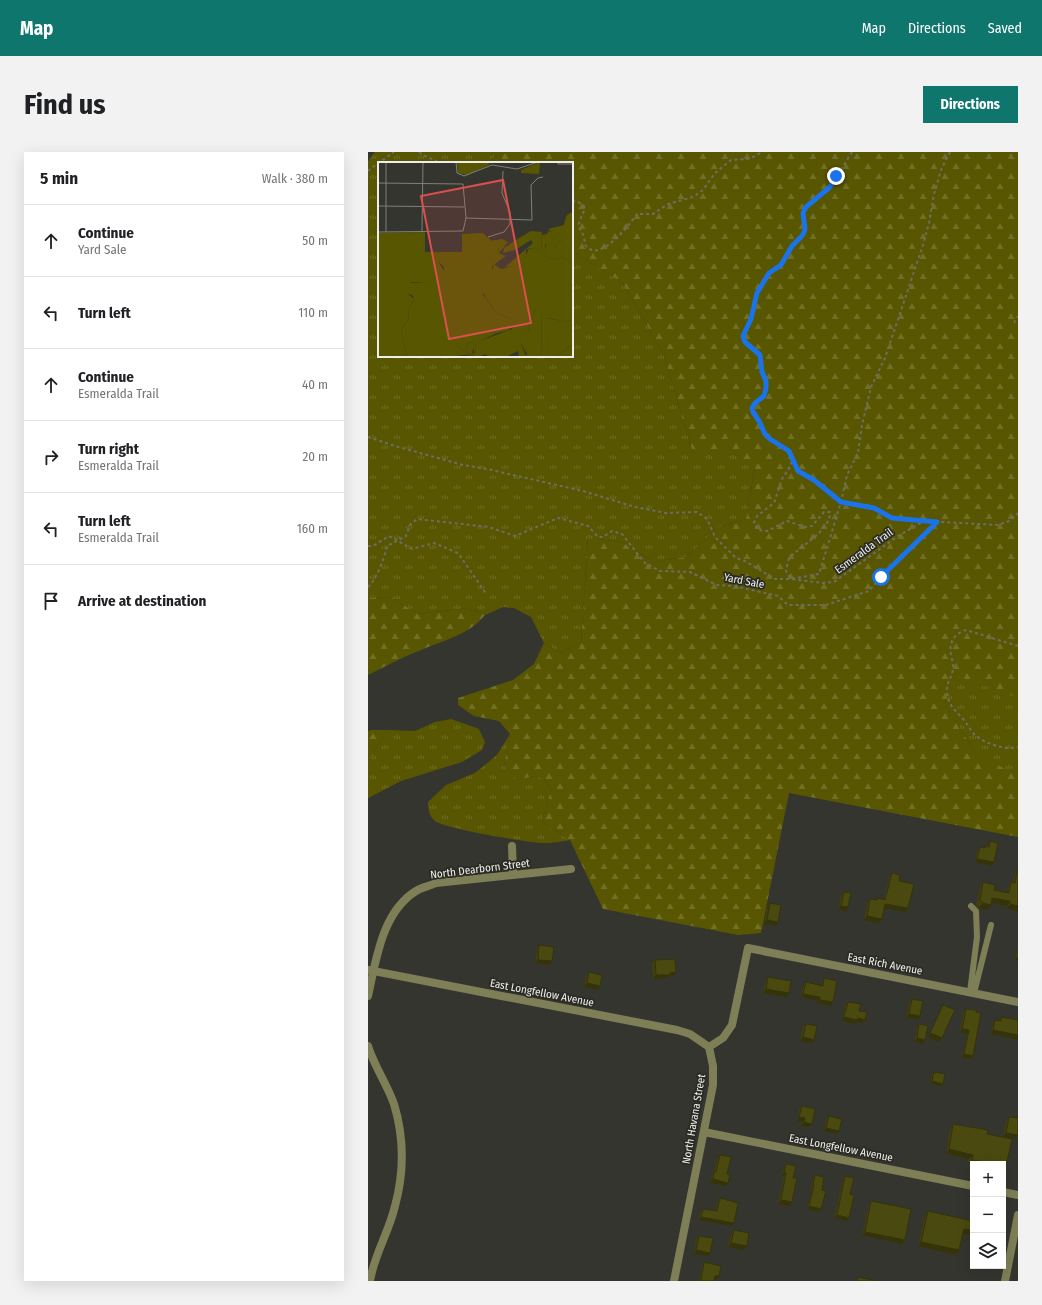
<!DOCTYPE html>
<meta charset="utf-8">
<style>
:root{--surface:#fff;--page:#f2f2f2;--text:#202124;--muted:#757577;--line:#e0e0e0;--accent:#0f766e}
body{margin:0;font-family:"Fira Sans Condensed",sans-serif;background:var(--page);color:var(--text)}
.controls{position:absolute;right:12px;bottom:12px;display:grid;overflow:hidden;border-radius:0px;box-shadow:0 4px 16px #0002}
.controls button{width:36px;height:36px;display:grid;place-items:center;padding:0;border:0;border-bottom:1px solid var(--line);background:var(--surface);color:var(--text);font:20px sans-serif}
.stop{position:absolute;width:12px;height:12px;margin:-9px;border:3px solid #1a73e8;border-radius:50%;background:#fff}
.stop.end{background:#1a73e8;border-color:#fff;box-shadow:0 1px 4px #0008}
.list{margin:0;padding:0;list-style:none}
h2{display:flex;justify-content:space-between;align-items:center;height:52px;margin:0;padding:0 16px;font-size:17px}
h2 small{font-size:13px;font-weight:400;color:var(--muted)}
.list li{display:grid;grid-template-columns:26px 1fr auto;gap:12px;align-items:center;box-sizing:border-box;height:72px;padding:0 16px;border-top:1px solid var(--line)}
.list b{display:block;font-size:15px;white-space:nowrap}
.list p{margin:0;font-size:13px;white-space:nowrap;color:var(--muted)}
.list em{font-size:13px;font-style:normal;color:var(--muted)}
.icon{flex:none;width:22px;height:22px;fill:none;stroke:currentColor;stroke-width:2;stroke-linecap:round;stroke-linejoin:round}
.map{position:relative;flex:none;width:650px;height:1129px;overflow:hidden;border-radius:0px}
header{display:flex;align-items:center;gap:24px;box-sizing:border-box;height:56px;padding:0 20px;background:var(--accent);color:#fff}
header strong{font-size:19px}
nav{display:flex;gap:22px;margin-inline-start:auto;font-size:14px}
.intro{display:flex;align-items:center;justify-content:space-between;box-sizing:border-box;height:96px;padding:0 24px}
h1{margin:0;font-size:28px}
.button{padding:10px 18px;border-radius:0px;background:var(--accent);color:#fff;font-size:14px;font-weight:700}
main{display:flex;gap:24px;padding:0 24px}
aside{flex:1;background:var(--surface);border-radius:0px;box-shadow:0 4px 16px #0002}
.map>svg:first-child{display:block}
.grass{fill:url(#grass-tufts)}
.forest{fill:url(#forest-firs)}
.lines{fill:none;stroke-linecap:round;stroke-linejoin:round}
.path{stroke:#6d6d68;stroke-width:2;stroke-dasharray:3 3;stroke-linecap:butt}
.lane{stroke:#7e7f57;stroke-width:6}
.street{stroke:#7e7f57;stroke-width:8}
.wall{fill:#403f0d}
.shaded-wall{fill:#34330a}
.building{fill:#4a490f;stroke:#34330a}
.route{stroke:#1a73e8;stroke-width:5}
.labels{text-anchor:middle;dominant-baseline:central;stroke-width:3.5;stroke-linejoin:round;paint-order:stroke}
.street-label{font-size:11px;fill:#eeeeea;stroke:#2b2b25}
.inset-road{fill:none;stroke:#7f7f7a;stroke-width:1}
.view{fill:#db504f;fill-opacity:0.15;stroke:#db504f;stroke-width:2}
.inset-edge{fill:none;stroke:#eeeeea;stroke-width:2}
</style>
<header>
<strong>Map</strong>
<nav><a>Map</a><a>Directions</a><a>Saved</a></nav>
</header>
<div class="intro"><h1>Find us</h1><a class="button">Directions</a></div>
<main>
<aside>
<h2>5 min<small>Walk · 380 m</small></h2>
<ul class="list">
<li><svg class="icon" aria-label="ahead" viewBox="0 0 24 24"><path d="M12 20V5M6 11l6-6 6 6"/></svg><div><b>Continue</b><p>Yard Sale</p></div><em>50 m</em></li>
<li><svg class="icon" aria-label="left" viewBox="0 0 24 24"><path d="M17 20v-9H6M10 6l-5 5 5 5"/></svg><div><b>Turn left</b></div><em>110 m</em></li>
<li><svg class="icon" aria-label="ahead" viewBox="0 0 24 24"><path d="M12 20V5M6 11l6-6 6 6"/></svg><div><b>Continue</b><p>Esmeralda Trail</p></div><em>40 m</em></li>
<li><svg class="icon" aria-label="right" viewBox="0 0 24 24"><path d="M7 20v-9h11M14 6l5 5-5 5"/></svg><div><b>Turn right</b><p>Esmeralda Trail</p></div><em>20 m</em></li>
<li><svg class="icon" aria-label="left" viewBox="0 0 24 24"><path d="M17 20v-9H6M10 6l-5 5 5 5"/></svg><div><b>Turn left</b><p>Esmeralda Trail</p></div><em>160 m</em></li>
<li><svg class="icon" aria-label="arrive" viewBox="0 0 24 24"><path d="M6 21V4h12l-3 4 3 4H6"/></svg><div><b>Arrive at destination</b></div></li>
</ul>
</aside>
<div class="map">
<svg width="650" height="1129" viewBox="0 0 650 1129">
<defs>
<pattern id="grass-tufts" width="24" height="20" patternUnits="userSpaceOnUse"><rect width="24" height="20" fill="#585600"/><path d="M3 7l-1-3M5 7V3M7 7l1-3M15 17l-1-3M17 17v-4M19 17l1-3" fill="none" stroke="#706f25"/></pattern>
<pattern id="forest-firs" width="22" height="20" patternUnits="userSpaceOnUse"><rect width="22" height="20" fill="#585600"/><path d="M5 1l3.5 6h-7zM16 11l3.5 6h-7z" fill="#706f25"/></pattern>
</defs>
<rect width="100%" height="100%" fill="#35352f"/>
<path class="grass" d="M 7,0 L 133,0 L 119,11 L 11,11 L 11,204 L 204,204 L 204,99 L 255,131 L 296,203 L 325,301 L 365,301 L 387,315 L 378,367 L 351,375 L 318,405 L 286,410 L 254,390 L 220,386 L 213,490 L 193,501 L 176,491 L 163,465 L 146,456 L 135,455 L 117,463 L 100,456 L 50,462 L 23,445 L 0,446 L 0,9 Z
M 650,449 L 650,685 L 609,603 L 577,553 L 586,469 Z
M 83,567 L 111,577 L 117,590 L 114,598 L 94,610 L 33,629 L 0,646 L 0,610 L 19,578 L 47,579 L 67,570 Z
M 142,582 L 136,613 L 150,628 L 167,624 L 175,626 L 183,637 L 174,670 L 202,688 C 194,689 186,691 178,691 C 164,692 75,676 67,669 C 61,664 60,657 60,650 L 78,633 L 107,621 L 129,603 Z"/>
<path class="forest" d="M 133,0 L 650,0 L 650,546 L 587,523 L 581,533 L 577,553 L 609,603 L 650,623 L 650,685 L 421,641 L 393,781 L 370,783 L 235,757 L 202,688 L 174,670 L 183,637 L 175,626 L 167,624 L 150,628 L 140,621 L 136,613 L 142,582 L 131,569 L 106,564 L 90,553 L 90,546 L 145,528 L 166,512 L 176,491 L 193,501 L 213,490 L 220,386 L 254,390 L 286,410 L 318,405 L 351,375 L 378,367 L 387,316 L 365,301 L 325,301 L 296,203 L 255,131 L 204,99 L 204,11 L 119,11 Z
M 23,445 L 50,462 L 100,456 L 117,463 C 101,483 76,488 53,498 C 35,505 18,514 0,523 L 0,446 Z
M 3,578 L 19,578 L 0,610 L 0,579 Z"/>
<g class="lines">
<path class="path" d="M 51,0 C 58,6 66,6 70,11
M 484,0 L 462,35 L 438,55 L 435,61 L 437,77 L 436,80 L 434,84 L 424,93 L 413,113 L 401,121 L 389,141 L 383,167 L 375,184 L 377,190 L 392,203 L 394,220 L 398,229 L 398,236 L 396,244 L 387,251 L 384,256 L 385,260 L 391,269 L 397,282 L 402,287 L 418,296 L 424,305 L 423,313 L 414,327 L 406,351 L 389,364 L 386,371 L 390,378 L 399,379 L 419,369 L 437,375 L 444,374 L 456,360 L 462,360 C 463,379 432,393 421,407 C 419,410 419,416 418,419 L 423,427 L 455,431 L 466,430 L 530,384 L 556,369 L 630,373 L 641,369 L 650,361
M 0,19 L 9,12 L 26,0
M 204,49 L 210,50 L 216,54 C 217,64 210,66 211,74 C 211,78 215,81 216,85 C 217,89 216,93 220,96 C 234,108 261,73 269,62 L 285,62 L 300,52 L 325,45 L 335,38 L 347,21 L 363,8 L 379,7 L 388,4 L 393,0
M 646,171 L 650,164
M 0,285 L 27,294 L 95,313 L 119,317 L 215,339 L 267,355 L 298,361 L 329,360 L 339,367 L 347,385 L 368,406 L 377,409 L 407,427 L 423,427 L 451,422 L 473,350 L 479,323 L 490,301 L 494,273 L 503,235 L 517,206 L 555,93 L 561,71 L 566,42 L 573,18 L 582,0
M 425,306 L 430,319 L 446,328 L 473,350 L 506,356 L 524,365 L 555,369
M 0,394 L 5,394 L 21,384 L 44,397 L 66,391 L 90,401 L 119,443
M 0,435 C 8,428 17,405 19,394 L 38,384 L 42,373 L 49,367 L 121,375 L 147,384 L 190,366 L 220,374 L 230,385 L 235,385 L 244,379 L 254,382 L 277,411 L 292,419 L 322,420 L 349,433 L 366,434 L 410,444 L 420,453 L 458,453 L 501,439 L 513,425 L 569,370
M 650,494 L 598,478 C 585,482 581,491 583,504 C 584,508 586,513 585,516 C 584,529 576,529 580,546 C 582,555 590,561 596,568 C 600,573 603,579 607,583 C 616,591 638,599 650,595"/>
<path class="lane" d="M 602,840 L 609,785 L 608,759 L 603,754
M 606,841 L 623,773"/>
<path class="street" d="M 144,694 L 145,723
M 0,818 L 309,878 L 322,882 L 341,895
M 0,844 C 8,808 14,760 48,739 C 54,735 62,734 68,731 L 203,717
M 0,894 C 6,914 19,932 26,952 C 36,985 36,1021 27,1054 C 21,1080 6,1103 2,1129
M 341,895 L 355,886 L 364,873 L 380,796 L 650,850
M 336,980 L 605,1034
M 635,1040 L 650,1043
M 306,1129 L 345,933 L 345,914 L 341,895
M 637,1129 L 650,1063"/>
</g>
<path class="wall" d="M 622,689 L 624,714 L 607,710 L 609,699 L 612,695 L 617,696 L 618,694 L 619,695 Z
M 649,719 L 650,719 L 650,759 L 638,757 L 639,754 L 623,751 L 619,758 L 611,756 L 608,753 L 612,735 L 615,730 L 626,738 L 639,741 L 640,735 L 643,730 L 645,730 L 646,724 Z
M 524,721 L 531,729 L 538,760 L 516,756 L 511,771 L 496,768 L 499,751 L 502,747 L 509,748 L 510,746 L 516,747 L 521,725 Z
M 476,740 L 478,759 L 470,757 L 473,743 Z
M 402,751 L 408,774 L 396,772 L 399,755 Z
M 171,793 L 182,813 L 167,811 L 169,797 Z
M 650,794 L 650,809 L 647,808 Z
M 287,808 L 305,824 L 301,824 L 299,826 L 285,827 L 284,811 Z
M 221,820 L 230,838 L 216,835 L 218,824 Z
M 400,825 L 421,841 L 418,845 L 395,841 L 398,828 Z
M 456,826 L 462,854 L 449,851 L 450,849 L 433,845 L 435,834 L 438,830 L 453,834 L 454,830 Z
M 544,847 L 549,868 L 539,866 L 541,851 Z
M 480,850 L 491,859 L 497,868 L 494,871 L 488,870 L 487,872 L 474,869 L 477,853 Z
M 575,853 L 571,890 L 560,885 L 573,857 Z
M 598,857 L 605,904 L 603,907 L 594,906 L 599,882 L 592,880 L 595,860 Z
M 633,865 L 650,868 L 623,882 L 625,871 L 627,868 L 631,868 Z
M 438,872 L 446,888 L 443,892 L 432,889 L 435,875 Z
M 551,872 L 557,888 L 555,892 L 546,890 L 549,876 Z
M 566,920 L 574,934 L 562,931 L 564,922 Z
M 434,954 L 444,972 L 441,975 L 433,974 L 434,970 L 429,969 L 431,958 Z
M 461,964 L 471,979 L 469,982 L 456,979 L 458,967 Z
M 641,965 L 647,987 L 635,985 L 638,968 Z
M 585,972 L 619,982 L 638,1014 L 635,1018 L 635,1012 L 605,1012 L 605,1013 L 600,1012 L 601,1007 L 578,1002 L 582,977 Z
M 352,1003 L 357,1034 L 342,1031 L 344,1024 L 346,1020 L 349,1007 Z
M 418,1012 L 425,1026 L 422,1054 L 410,1052 L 416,1024 L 414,1024 L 416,1016 Z
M 447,1023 L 454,1038 L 451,1060 L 439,1057 L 444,1037 L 443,1036 L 445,1026 Z
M 477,1024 L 482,1042 L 479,1069 L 466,1066 L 475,1027 Z
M 352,1046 L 364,1074 L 331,1068 L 332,1060 L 335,1057 L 347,1059 L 349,1050 Z
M 503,1049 L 537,1088 L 534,1092 L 494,1083 L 501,1053 Z
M 560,1059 L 605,1084 L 595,1082 L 591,1098 L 588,1103 L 550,1094 L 557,1064 Z
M 366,1078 L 379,1094 L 376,1098 L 360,1095 L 363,1082 Z
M 331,1084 L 340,1104 L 326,1102 L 328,1087 Z
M 336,1110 L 351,1124 L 348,1128 L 346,1128 L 346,1129 L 331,1129 L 334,1114 Z"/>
<path class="shaded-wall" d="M 609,707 L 626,710 L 624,714 L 607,710 Z
M 624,746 L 642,749 L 639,754 L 621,751 Z
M 615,751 L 623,753 L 619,758 L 611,756 Z
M 517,752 L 540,756 L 538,760 L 514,756 Z
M 642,752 L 650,754 L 650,759 L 638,757 Z
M 473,754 L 480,755 L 478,759 L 470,757 Z
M 499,764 L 514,767 L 511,771 L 496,768 Z
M 399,768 L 410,770 L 408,774 L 396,772 Z
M 650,804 L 650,809 L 647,808 Z
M 170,808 L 184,809 L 182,813 L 167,811 Z
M 308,820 L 305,824 L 301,824 L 299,826 L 285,827 L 288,823 L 302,821 Z
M 219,831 L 232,834 L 230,838 L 216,835 Z
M 398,837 L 421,841 L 418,845 L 395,841 Z
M 435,842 L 452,845 L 450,849 L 433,845 Z
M 452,848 L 465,850 L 462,854 L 449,851 Z
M 541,862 L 552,864 L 549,868 L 539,866 Z
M 476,865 L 490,866 L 497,868 L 494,871 L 488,870 L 487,872 L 474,869 Z
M 594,877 L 601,878 L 599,882 L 592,880 Z
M 625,878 L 650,883 L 650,888 L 623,882 Z
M 562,881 L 574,886 L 571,890 L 560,885 Z
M 435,885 L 446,888 L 443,892 L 432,889 Z
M 549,886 L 557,888 L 555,892 L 546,890 Z
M 596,902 L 605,904 L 603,907 L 594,906 Z
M 564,929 L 575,932 L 574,934 L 562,931 Z
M 431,965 L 437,966 L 434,970 L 429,969 Z
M 436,970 L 444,972 L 441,975 L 433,974 Z
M 458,976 L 471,979 L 469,982 L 456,979 Z
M 638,981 L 650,983 L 647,987 L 635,985 Z
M 581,997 L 605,1003 L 601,1007 L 578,1002 Z
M 604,1008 L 628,1012 L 605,1012 L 605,1013 L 600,1012 Z
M 635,1013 L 638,1014 L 635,1018 Z
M 416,1021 L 418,1021 L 416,1024 L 414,1024 Z
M 345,1027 L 360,1031 L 357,1034 L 342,1031 Z
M 413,1048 L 424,1050 L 422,1054 L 410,1052 Z
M 441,1054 L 453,1057 L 451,1060 L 439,1057 Z
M 469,1063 L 481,1066 L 479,1069 L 466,1066 Z
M 333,1065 L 366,1071 L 364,1074 L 331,1068 Z
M 596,1077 L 605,1078 L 605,1084 L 593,1081 Z
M 497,1080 L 537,1088 L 534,1092 L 494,1083 Z
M 553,1090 L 591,1098 L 588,1103 L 550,1094 Z
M 363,1091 L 379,1094 L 376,1098 L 360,1095 Z
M 328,1098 L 342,1101 L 340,1104 L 326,1102 Z
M 347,1124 L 351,1124 L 348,1128 L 344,1127 Z"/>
<path class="building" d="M 622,689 L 630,691 L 626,710 L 609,707 L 612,695 L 617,696 L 618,694 L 621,695 Z
M 649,719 L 650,719 L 650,754 L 642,752 L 642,749 L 624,746 L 623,753 L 615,751 L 612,748 L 615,730 L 627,733 L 626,738 L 641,741 L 643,730 L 647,731 Z
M 524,721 L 532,723 L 531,729 L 546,732 L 540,756 L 517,752 L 514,767 L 499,764 L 502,747 L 509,748 L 510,746 L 517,748 Z
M 476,740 L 483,741 L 480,755 L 473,754 Z
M 402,751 L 413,753 L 410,770 L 399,768 Z
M 171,793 L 186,795 L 184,809 L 170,808 Z
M 307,807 L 308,820 L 302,821 L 302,823 L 288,823 L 287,808 Z
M 221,820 L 234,823 L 232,834 L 219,831 Z
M 400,825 L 423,829 L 421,841 L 398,837 Z
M 456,826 L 469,829 L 465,850 L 452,848 L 452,845 L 435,842 L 438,830 L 455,834 Z
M 544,847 L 555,849 L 552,864 L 541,862 Z
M 480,850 L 493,852 L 491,859 L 499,860 L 497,868 L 490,866 L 489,868 L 476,865 Z
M 575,853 L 587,858 L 574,886 L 562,881 Z
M 598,857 L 608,858 L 608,860 L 613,861 L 605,904 L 596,902 L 601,878 L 594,877 Z
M 633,865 L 650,868 L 650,883 L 625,878 L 627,868 L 633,869 Z
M 438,872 L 449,874 L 446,888 L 435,885 Z
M 551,872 L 560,874 L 557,888 L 549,886 Z
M 566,920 L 577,922 L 575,932 L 564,929 Z
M 434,954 L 447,957 L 444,972 L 436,970 L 437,966 L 431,965 Z
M 461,964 L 474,967 L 471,979 L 458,976 Z
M 641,965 L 650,966 L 650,983 L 638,981 Z
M 585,972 L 620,978 L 619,982 L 644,987 L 638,1014 L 635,1013 L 635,1012 L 628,1012 L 604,1008 L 605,1003 L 581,997 Z
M 352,1003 L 363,1005 L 359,1022 L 362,1023 L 360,1031 L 345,1027 L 346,1020 L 348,1020 Z
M 418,1012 L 428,1014 L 425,1026 L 429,1026 L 424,1050 L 413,1048 L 418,1021 L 416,1021 Z
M 447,1023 L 456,1025 L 454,1038 L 458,1039 L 453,1057 L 441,1054 L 446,1033 L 445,1033 Z
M 477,1024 L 486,1026 L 482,1042 L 486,1043 L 481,1066 L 469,1063 Z
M 352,1046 L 370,1051 L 366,1071 L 333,1065 L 335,1057 L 349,1059 Z
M 503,1049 L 543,1057 L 537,1088 L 497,1080 Z
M 560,1059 L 605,1069 L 605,1078 L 596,1077 L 591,1098 L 553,1090 Z
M 366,1078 L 381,1081 L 379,1094 L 363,1091 Z
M 331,1084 L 345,1086 L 342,1101 L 328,1098 Z
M 336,1110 L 353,1114 L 351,1124 L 347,1124 L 346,1129 L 333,1129 Z
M 490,1125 L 509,1129 L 489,1129 Z"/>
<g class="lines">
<path class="route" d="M 468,24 L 462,35 L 438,55 L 435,61 L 437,77 L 436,80 L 434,84 L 424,94 L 413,113 L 401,121 L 389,141 L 383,167 L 375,184 L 377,190 L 392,203 L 394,220 L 398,229 L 398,236 L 396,244 L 387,251 L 384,256 L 385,260 L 391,269 L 397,282 L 402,287 L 421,299 L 430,319 L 446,328 L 473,350 L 506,356 L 524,366 L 569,370 L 513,425"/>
</g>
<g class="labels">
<g class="street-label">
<text transform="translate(496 399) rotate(-36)">Esmeralda Trail</text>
<text transform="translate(376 429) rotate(11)">Yard Sale</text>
<text transform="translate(112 717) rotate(-7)">North Dearborn Street</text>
<text transform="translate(517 812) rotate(11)">East Rich Avenue</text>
<text transform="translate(174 841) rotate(11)">East Longfellow Avenue</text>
<text transform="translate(326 967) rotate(-80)">North Havana Street</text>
<text transform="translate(473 996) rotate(11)">East Longfellow Avenue</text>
</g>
</g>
<g transform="translate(10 10)">
<rect width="195" height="195" fill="#35352f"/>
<path d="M 82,0 L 100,0 L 102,2 L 102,0 L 111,0 L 111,3 L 89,13 L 80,11 L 79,2 ZM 170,69 L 177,71 L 184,78 L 178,81 L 177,86 L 167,82 L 169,95 L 177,98 L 185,95 L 195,102 L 195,156 L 189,160 L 170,156 L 171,195 L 164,195 L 163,149 L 157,147 L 150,169 L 142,180 L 148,194 L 141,195 L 140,189 L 128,195 L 112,195 L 107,192 L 100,195 L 89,195 L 97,193 L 98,183 L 102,179 L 134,167 L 139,159 L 118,151 L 105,131 L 96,131 L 96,124 L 103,118 L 111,118 L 116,102 L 123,107 L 135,104 L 147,95 L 151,86 L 163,88 L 164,73 L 169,72 ZM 47,70 L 47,90 L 54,90 L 68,112 L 49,120 L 33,120 L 30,132 L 36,137 L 31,146 L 30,158 L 23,167 L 29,195 L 0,195 L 0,71 ZM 141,76 L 137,88 L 125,91 L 126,86 ZM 124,77 L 130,80 L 121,91 L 121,87 L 115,86 L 111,79 ZM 95,179 L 97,180 L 94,192 L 71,195 L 71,182 L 77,182 L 85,189 L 90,187 L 89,182 ZM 195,182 L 195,195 L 178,195 Z" fill="#585600"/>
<path d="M 162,0 L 161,12 L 143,11 L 143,8 ZM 192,51 L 195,51 L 195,102 L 185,95 L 177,98 L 169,95 L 167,89 L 169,80 L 177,86 L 178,81 L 184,78 L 170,67 L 186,63 L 188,54 ZM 153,69 L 164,70 L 163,88 L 151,86 L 148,88 L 148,100 L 143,104 L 127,105 L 155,81 L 153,78 L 137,88 L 141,76 ZM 105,71 L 115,80 L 114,85 L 120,86 L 121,91 L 128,94 L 114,104 L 116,118 L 103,118 L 96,124 L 96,131 L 104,131 L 118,151 L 139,159 L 139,162 L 129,169 L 119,171 L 102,179 L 98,183 L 97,193 L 86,195 L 96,191 L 95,179 L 89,182 L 90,187 L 85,189 L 77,182 L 71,182 L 71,195 L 29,195 L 23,167 L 30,158 L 31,146 L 36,137 L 34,133 L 26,131 L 25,126 L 29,121 L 49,120 L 51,118 L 50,114 L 29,110 L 29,107 L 39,105 L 66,109 L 66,105 L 61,100 L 44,98 L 48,90 L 84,90 L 84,72 ZM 157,147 L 163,148 L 164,195 L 147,195 L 149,192 L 140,177 L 150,169 ZM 169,156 L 189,160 L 195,156 L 195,182 L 178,195 L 171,195 Z" fill="#585600"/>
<path class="inset-road" d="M 78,0 L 79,11 L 86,14 L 114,3 L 139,7 L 160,0M 180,0 L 180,2 L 195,2M 0,21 L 85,22 L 88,56 L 85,69 L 0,70M 0,44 L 86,45M 88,56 L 154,58 L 153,23 L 160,16 L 165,15M 44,69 L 45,0M 8,70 L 8,0M 110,75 L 126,70 L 132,62 L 132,50 L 124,31 L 125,9"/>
<path class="view" d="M 125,18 L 153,161 L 71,177 L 43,34 Z"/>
<rect width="195" height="195" class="inset-edge"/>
</g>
</svg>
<div class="controls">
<button>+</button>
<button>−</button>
<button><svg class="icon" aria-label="layers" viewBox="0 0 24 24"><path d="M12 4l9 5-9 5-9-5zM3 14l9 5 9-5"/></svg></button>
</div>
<div class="stop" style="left:513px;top:425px"></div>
<div class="stop end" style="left:468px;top:24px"></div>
</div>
</main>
